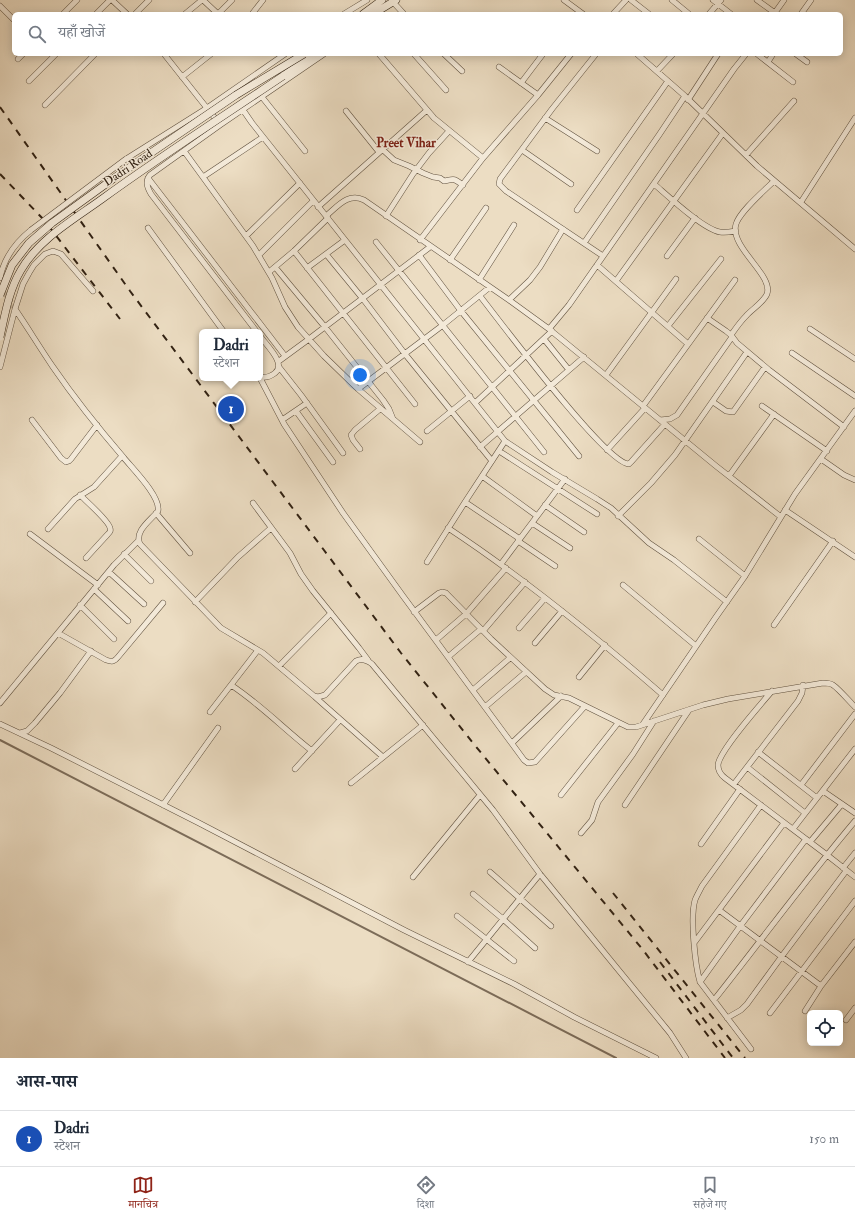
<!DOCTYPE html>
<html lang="hi">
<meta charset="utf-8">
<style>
:root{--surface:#fff;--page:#f2f2f3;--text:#1f2937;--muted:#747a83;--line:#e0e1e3;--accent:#8f2418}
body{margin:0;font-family:"IM FELL Double Pica","Noto Serif Devanagari",serif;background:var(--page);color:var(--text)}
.controls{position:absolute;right:12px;bottom:12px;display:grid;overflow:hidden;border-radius:6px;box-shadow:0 2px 10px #0003}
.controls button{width:36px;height:36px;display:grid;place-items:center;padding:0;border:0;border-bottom:1px solid var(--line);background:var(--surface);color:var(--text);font:20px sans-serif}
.you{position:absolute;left:360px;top:375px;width:14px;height:14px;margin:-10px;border:3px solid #fff;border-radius:50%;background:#1a73e8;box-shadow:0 0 0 6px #1a73e833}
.badge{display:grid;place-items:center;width:26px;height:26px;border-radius:50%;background:var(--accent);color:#fff;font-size:13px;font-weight:700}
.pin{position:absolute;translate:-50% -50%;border:2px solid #fff;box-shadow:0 1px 4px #0006}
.popup{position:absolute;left:199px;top:329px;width:64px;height:52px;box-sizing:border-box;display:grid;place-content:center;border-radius:6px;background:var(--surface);filter:drop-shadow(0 1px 3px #0005);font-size:13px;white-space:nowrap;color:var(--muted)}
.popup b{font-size:15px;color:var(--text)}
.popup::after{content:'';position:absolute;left:50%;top:100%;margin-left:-8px;border:8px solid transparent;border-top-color:var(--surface)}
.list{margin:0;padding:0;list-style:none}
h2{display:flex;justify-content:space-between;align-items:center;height:52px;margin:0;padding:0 16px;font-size:17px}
h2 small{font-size:13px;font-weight:400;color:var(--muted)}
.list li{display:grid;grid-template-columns:26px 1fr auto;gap:12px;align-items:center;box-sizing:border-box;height:56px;padding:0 16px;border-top:1px solid var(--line)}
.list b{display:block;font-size:15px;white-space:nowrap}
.list p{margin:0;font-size:13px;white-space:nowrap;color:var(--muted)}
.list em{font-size:13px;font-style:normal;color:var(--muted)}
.icon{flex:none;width:22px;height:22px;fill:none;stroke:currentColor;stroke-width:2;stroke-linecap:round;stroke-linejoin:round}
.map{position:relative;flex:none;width:855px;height:1058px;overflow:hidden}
.search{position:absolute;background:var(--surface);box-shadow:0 2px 10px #0003;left:12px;right:12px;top:12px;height:44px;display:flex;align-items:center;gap:10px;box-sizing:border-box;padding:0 14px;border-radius:6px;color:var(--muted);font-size:15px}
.sheet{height:108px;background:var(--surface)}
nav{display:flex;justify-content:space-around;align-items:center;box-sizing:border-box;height:56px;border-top:1px solid var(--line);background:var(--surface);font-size:11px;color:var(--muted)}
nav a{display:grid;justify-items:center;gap:2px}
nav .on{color:var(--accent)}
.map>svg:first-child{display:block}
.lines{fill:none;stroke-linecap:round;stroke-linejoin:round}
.stream{stroke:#7c6c59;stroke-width:2}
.street-tunnel{stroke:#c7b8a0;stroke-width:5;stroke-dasharray:5 2.5;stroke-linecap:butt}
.street-casing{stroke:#60513f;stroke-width:6}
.secondary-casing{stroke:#322213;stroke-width:8}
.street{stroke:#f3e9d8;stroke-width:5}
.secondary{stroke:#f3e9d8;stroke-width:7}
.rail{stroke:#322213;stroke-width:2;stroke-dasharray:7 7;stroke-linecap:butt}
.street-bridge-casing{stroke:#60513f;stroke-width:6;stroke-linecap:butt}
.secondary-bridge-casing{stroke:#322213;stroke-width:8;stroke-linecap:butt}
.street-bridge{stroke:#f3e9d8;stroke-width:5}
.secondary-bridge{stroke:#f3e9d8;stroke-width:7}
.labels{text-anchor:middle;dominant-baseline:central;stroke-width:3;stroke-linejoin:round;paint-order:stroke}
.street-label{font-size:12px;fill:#322213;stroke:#f3e9d8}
.neighbourhood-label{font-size:13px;font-weight:bold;fill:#7a1f14;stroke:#f3e9d8}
</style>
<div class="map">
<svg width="855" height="1058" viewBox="0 0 855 1058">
<rect width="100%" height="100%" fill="#ecddc3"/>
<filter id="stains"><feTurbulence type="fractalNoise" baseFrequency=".005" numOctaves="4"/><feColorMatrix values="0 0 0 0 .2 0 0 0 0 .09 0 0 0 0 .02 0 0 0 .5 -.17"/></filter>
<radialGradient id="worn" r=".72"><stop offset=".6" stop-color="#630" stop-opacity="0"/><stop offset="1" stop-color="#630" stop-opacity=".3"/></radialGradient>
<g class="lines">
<path class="stream" d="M 0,740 L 616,1058"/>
<path class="street-tunnel" d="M 0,286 L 15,309"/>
<defs>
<path id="street" d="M 112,0 L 127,14
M 203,0 L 218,14
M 564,0 L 583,14
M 631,0 L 649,14
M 672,0 L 689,14
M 713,0 L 731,14
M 757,0 L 775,13
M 393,2 L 404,14
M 0,6 L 14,20
M 63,14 L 77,0
M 96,14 L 110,0
M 135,14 L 149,0
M 185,14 L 202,0
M 218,14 L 232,0
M 252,14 L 263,0
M 344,14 L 367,0
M 613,14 L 626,0
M 709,14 L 721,0
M 774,14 L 784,0
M 801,14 L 811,0
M 164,54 L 218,122
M 379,54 L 434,118 L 483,158
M 414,54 L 446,90
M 444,54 L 462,71
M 596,54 L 552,109 L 500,179 L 499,184 L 506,191 L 603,256
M 637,54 L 685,96 L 757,166 L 855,249
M 757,54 L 793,82
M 796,54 L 807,62
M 18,59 L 23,54
M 768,62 L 773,54
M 499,67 L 538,95
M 657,71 L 673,54
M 182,77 L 211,54
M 29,81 L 56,54
M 521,83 L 543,54
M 262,97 L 305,151
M 688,100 L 718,54
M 45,105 L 95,54
M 243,110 L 252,123 L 505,441 L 552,472 L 597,499 L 611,508 L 649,543 L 674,560 L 727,602
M 346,111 L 379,152
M 545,118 L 597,151
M 382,149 L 394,160 L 409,166 L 423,173 L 433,177 L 440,178 L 444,181 C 455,179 453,178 463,185
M 522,150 L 571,184
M 184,151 L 253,246 L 272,278 L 285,307 L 298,327 L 324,356 L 358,389 L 420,442
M 746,155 L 794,101
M 126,159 L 207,108 L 285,54
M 203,177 L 263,137
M 148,178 L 285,356
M 654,184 C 668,196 703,229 720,232 C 725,233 730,232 736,231
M 801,202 L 855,118
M 318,207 L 427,110
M 577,210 L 668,81
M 326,216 C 337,207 348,192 364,200 L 509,300 L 549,329 L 716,466 L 781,517
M 386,216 L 413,174 L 429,153 L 449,131
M 148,228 L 224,332
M 246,236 L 300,183
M 420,240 L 483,158 L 538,95 L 571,54
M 376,242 L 544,452
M 584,243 L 659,135 L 685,96
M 294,251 L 415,404
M 326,254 L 363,299 L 405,354 L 492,461
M 259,255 L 313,201
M 419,255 L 461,311 L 579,456
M 667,256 L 695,218
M 450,260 L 486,208
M 597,265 L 688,344
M 275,267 L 325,327 L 383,400 L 389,409 L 393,419
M 307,268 L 345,240
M 269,272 L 294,251 L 328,218
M 0,278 C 4,258 16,242 31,230
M 479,280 L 514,225
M 616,281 L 723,133
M 480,296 C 499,320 606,464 629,464 L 631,462 L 665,424
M 509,300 L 530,280 L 540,267 L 563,229
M 15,309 C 28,328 40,348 53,367 C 75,399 99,429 124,458 C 133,469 161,497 158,511 C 151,520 134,531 140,544 L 221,628 L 263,653 L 314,696 L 318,697 L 325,695 L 356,661 C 362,658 367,660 372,664 L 493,810 L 540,874 L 670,1033 L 686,1058
M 707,318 L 726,331 L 731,335 L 737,343 L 769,370 L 844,427
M 668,326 L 721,259
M 549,329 L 569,305 L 734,69 L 746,54
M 810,329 L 855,359
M 257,332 L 151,194 C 147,187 145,181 150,175 L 220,125 L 324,54
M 731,335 C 736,328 740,322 746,316 C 752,309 763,303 767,294 C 774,275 729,247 736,224 C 740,211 764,191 774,181
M 260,336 C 266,345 287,364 275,373 C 270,377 266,378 260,377
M 544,339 L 569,370
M 792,353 L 855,396
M 279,361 L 309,339 L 430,247
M 0,367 L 15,309 L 23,284 L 29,273 L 34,265 L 45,254 L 53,251 L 61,254 L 93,291
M 279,367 L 301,395 L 343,453
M 606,375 L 676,279
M 260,378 L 284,424 L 343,513 L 403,596 L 524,760 L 528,763 L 535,762 L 585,706
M 358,389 L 443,325 L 490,287
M 713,402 L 726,411 L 733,412 L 765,367
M 475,403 L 552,331
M 643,406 L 735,280
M 762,406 L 827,451
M 296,411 L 333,462
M 32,420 L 61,458 L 66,462 L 69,461 L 71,459 L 97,425
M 282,420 L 307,403
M 660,420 L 670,419 L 677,415 L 732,337
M 427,431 L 470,396
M 480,447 L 584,357
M 360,449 L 353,440 L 351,435 L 355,430 L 380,409
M 607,450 L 645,408
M 499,451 L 597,514
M 821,459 L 844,475 L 855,480
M 482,476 L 537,516
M 729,476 L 774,414
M 80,495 C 86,501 109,521 110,528 C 111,531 110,532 108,534 L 86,558
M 465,502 L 520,539
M 253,503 L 290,553 L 301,574 L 313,591 L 359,648 L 368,660
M 545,505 L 584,532
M 785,510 L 855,557
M 156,513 L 190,553
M 618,516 L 651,483 L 675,455 L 747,352
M 532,523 L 570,548
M 448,528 C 524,578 595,636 663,695
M 48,529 L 75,499 L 94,487 L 122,456
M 30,534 L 98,585
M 699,539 L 745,576
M 518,541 L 555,566
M 124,554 L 151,581
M 427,562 L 465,502 L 505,441
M 501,564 L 565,479
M 109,572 L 144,604
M 623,585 L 696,646
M 94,589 L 128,621
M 195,602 L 238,557 L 271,528
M 80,605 L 114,639
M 414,612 L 439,593 L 442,592 L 446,593 L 491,639 L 545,689 L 554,695 L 569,698 L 628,727 L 636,727 L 703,705 L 728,699 L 823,683 C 827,683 830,683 833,685 C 839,689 849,701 855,707
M 774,625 L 833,541
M 519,628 L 545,598
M 483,631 L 525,582
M 58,633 L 106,660 C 112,662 114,662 118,657 L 163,603
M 436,640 L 466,614 L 506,568
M 535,643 L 562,611
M 448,657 L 481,629
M 279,666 L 331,613
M 579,677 L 605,645
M 231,685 C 260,704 284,729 312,751
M 473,690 L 510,658
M 772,691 C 761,704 719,751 718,765 C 718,771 721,775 725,778 L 827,855 L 855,877
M 315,697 L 383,757
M 0,703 L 114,565 L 138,541
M 485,707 L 526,672
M 210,712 L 258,650
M 0,724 L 51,748 L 199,823 L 404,930 L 514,984 L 574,1017 L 656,1058
M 643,724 L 716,617 L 745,576 L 795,494 L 855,411
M 20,733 L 27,731 L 35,723 L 60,693 L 91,651
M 512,743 L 561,696
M 758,752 L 817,798
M 747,767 L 805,813
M 295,769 L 340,720
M 351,783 L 423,725
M 734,784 L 798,701 L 802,693 L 803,685
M 801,785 L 855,714
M 823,791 L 855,813
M 561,795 L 618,723
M 163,805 L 218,728
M 625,805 L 689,710
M 793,829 L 855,749
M 581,833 L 592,820 L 598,802 L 633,754 L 654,721
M 810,842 L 842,804
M 701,844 L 740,789
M 843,868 L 855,853
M 490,872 L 551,926
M 413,877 L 480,795
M 473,894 L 503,919 L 535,948
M 719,910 L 821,986
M 457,916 L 514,961
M 694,943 L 784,823
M 468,962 L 540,874
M 700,982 L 741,925 L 806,839
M 714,1000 C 761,941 806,879 855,821
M 805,1011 L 821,986 L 855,942
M 770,1013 L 855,901
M 727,1018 L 741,1010 L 747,1004 L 782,956 L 846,871
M 846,1020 L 855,1008
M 751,1049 L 700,982 C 695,965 690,917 695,900 C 697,895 700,890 702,886 L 761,805"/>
<path id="secondary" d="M 363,14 L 382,0
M 373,14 L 396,0
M 283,76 L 315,54"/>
</defs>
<use href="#street" class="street-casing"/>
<use href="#secondary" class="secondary-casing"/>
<use href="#street" class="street"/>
<use href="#secondary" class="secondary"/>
<path class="rail" d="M 0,107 L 130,291 L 401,653 L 473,743 L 643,950 L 725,1058
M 0,174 L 44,220 L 120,319
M 613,893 L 745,1058
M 660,962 L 733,1058"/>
<defs>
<path id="street-bridge" d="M 31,230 L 126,159"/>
<path id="secondary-bridge" d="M 0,295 L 12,265 L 29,243 L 52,223 L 117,176 L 236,95 L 304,54
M 0,337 C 5,314 9,290 21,270 C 39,239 73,220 102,199 C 161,156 222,117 283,76"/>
</defs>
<use href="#street-bridge" class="street-bridge-casing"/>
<use href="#secondary-bridge" class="secondary-bridge-casing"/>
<use href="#street-bridge" class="street-bridge"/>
<use href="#secondary-bridge" class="secondary-bridge"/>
</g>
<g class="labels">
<g class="street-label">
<text transform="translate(128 168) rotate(-34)">Dadri Road</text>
</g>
<g class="neighbourhood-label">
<text x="406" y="143">Preet Vihar</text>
</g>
</g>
<rect width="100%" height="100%" filter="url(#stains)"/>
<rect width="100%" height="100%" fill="url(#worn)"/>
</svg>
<div class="controls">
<button><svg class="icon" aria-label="locate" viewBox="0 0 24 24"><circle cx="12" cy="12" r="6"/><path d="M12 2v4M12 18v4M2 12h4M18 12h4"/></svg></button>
</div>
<div class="you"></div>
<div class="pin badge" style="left:231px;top:409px;background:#1a4fb4">1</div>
<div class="popup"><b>Dadri</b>स्टेशन</div>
<div class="search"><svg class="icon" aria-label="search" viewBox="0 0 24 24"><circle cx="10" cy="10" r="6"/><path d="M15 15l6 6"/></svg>यहाँ खोजें</div>
</div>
<section class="sheet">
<h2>आस-पास<small></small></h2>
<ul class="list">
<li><span class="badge" style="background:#1a4fb4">1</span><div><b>Dadri</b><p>स्टेशन</p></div><em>150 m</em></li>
</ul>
</section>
<nav>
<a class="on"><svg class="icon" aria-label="map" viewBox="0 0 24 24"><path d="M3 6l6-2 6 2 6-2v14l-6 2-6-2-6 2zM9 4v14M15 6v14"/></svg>मानचित्र</a>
<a><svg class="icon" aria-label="directions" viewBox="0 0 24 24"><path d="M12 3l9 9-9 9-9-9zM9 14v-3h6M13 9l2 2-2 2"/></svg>दिशा</a>
<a><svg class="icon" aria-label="saved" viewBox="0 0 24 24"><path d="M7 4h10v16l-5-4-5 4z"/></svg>सहेजे गए</a>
</nav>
